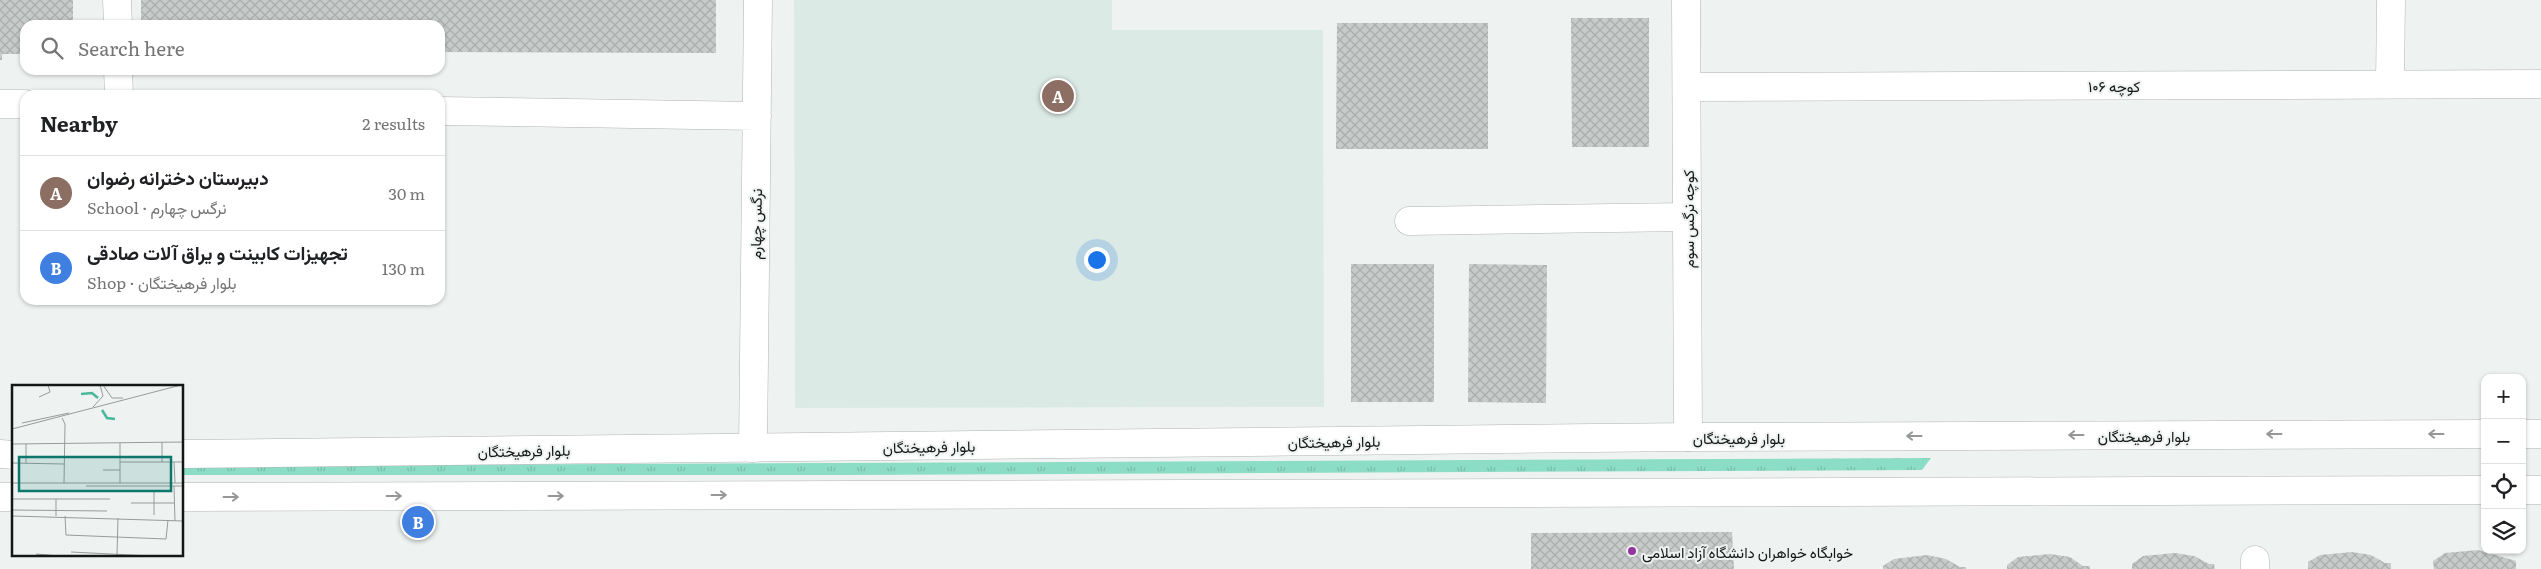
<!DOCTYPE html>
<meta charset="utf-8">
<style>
:root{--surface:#fff;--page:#f6f6f6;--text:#202124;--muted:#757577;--line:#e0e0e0;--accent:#93359e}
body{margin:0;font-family:Literata,Vazirmatn,serif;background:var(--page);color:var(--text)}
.controls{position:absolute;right:15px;bottom:15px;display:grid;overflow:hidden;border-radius:10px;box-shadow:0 1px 4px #0004}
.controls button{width:45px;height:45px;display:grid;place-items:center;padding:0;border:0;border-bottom:1px solid var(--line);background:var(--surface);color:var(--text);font:25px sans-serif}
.you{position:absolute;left:1096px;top:259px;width:18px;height:18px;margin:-12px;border:4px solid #fff;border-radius:50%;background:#1a73e8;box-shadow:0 0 0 8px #1a73e833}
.badge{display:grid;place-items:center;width:32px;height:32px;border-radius:50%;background:var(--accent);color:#fff;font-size:16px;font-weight:700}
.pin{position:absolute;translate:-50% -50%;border:2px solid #fff;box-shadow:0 1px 5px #0006}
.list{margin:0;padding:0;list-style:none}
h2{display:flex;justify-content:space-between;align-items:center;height:65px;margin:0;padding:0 20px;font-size:21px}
h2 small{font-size:16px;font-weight:400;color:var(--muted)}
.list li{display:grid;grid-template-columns:32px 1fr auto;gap:15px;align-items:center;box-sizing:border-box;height:75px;padding:0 20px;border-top:1px solid var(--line)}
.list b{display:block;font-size:19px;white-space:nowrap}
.list p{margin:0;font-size:16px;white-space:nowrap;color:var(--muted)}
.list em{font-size:16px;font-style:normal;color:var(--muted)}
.icon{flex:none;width:28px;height:28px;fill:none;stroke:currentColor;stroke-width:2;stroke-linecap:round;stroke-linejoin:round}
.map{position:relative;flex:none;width:2541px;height:569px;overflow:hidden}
.search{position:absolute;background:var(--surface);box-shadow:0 1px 4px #0004;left:20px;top:20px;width:425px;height:55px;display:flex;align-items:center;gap:12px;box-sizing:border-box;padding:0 18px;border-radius:15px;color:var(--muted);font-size:19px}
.panel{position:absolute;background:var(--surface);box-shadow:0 1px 4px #0004;left:20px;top:90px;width:425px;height:215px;border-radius:15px}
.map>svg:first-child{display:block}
.built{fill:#dceae5}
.grass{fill:url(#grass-tufts)}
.building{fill:url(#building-cross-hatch)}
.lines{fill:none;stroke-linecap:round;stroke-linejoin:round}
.minor-casing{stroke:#afb4b2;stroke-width:29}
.major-casing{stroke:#afb4b2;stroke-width:29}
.minor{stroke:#fff;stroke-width:28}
.major{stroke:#fff;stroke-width:28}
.oneway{stroke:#969797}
.poi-dot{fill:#93359e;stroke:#eef3f1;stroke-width:2}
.labels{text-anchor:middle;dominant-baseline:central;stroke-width:4;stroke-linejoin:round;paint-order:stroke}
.street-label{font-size:15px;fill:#151717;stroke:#eef3f1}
.poi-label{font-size:15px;fill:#151717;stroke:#eef3f1;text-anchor:start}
.inset-river{fill:none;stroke:#49b79b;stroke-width:2.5}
.inset-road{fill:none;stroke:#979b9a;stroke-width:1}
.view{fill:#0f766e;fill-opacity:0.15;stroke:#0f766e;stroke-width:2.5}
.inset-edge{fill:none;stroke:#151717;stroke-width:2.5}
</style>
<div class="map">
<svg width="2541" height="569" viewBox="0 0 2541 569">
<defs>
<pattern id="grass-tufts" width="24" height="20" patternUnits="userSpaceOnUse" patternTransform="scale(1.25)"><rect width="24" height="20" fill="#8cddc5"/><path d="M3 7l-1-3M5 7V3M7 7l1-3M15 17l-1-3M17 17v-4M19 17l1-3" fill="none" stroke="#78bda8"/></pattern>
<pattern id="building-cross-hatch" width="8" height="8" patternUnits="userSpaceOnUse" patternTransform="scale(1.25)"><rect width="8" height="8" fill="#c7ccca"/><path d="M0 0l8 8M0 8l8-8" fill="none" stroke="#aaaead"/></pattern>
</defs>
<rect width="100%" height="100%" fill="#eef3f1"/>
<path class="built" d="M 794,0 L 1112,0 L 1112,30 L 1323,30 L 1324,407 L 795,408 Z"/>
<path class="grass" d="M 1931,458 L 1922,470 L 843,475 L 183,475 L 182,466 Z"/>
<path class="building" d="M 0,0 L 73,0 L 73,25 L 25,25 L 25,54 L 2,54 L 2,60 L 0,60 Z
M 141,0 L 716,0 L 716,53 L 440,52 L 440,25 L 141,25 Z
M 1571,18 L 1649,18 L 1649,147 L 1572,147 Z
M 1337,23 L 1488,23 L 1488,149 L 1336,149 Z
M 1351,264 L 1434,264 L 1434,402 L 1351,402 Z
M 1469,264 L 1547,265 L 1546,403 L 1468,402 Z
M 1732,532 L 1734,569 L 1531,569 L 1531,533 Z
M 2478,550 L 2516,561 L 2516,569 L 2434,569 L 2433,561 L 2445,553 Z
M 2352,552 L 2371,555 L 2385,563 L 2391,563 L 2391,569 L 2308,569 L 2308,562 L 2320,555 Z
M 2175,553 L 2194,556 L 2209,564 L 2214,564 L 2215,569 L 2132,569 L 2132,564 L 2143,556 Z
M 2050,554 L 2070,557 L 2083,566 L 2090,566 L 2090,569 L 2007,569 L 2007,565 L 2018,557 Z
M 1927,555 L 1946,559 L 1960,567 L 1966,567 L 1966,569 L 1883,569 L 1883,566 L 1894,559 Z"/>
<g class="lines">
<defs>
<path id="minor" d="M 117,0 L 118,25
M 1686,0 L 1688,437
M 118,70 L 119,95
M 2390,84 L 2391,0
M 1687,87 L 2541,84
M 0,104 L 25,104
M 440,111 L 757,116
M 1409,221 L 1687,217
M 753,448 L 758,0
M 2255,560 L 2255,569"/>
<path id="major" d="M 2522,434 L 2541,434
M 0,454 L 14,455
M 182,454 L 1688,437 L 2485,434
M 2522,490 L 2541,490
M 0,497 L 14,497
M 182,497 L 2485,490"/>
</defs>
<use href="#minor" class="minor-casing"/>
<use href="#major" class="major-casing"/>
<use href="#minor" class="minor"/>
<use href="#major" class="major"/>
</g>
<defs><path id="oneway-shaft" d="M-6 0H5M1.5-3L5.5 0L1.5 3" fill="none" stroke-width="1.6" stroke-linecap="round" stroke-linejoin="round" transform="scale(1.25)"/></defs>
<g class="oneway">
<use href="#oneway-shaft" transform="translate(2274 434) rotate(180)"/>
<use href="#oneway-shaft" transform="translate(2436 434) rotate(-180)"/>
<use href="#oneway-shaft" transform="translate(2076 435) rotate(180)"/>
<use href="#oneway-shaft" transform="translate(1914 436) rotate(180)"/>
<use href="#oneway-shaft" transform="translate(719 495)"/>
<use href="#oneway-shaft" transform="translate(394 496)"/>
<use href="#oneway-shaft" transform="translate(556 496)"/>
<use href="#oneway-shaft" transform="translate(231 497)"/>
</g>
<circle class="poi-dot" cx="1632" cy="551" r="5"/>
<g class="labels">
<g class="street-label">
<text x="2114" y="85">کوچه ۱۰۶</text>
<text transform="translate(1687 219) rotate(-90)">کوچه نرگس سوم</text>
<text transform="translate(755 224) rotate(-89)">نرگس چهارم</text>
<text x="2144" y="435">بلوار فرهیختگان</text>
<text x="1739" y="437">بلوار فرهیختگان</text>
<text transform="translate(1334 441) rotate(-1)">بلوار فرهیختگان</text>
<text transform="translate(929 446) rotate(-1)">بلوار فرهیختگان</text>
<text transform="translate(524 450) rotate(-1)">بلوار فرهیختگان</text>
</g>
<g class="poi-label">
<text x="1642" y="551">خوابگاه خواهران دانشگاه آزاد اسلامی</text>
</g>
</g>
<g transform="translate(12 385)">
<rect width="171" height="171" fill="#eef3f1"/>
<path class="inset-river" d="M 69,9 L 80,8 L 86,13M 90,25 L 95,33 L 103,34"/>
<path class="inset-road" d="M 91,0 L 100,13 L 111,13M 27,12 L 38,7 L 36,0M 81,22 L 91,11 L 88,0M 50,33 L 53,39 L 52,98M 10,38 L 57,28M 0,44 L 169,0M 108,58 L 108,98M 0,59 L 172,57M 14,59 L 14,78M 108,77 L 172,77M 150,77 L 150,57M 162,77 L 163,98M 0,78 L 52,79M 91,85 L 108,85M 0,98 L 172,98M 74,101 L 172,101M 162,101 L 163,136M 142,105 L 142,130M 0,114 L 98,114M 44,114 L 44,131M 119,118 L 163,118M 0,125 L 95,126M 0,131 L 172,136M 53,131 L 54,150 L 154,154 L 156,135M 59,167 L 138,171M 24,169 L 47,171M 105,170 L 106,133"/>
<path class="view" d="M 7,72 L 159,72 L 159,106 L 7,106 Z"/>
<rect width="171" height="171" class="inset-edge"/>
</g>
</svg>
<div class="controls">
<button>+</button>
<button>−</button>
<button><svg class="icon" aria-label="locate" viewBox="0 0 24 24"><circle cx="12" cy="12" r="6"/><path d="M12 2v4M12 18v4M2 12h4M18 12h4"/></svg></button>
<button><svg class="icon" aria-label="layers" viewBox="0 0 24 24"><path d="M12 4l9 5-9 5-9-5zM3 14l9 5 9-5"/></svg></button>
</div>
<div class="you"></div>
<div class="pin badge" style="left:1058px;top:96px;background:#8d6e63">A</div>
<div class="pin badge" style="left:418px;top:522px;background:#3f7fe0">B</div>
<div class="search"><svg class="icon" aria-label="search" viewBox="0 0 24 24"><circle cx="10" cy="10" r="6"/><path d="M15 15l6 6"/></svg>Search here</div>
<section class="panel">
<h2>Nearby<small>2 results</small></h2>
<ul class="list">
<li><span class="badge" style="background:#8d6e63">A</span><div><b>دبیرستان دخترانه رضوان</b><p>School · نرگس چهارم</p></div><em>30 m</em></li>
<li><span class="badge" style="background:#3f7fe0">B</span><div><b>تجهیزات کابینت و یراق آلات صادقی</b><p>Shop · بلوار فرهیختگان</p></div><em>130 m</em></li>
</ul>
</section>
</div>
